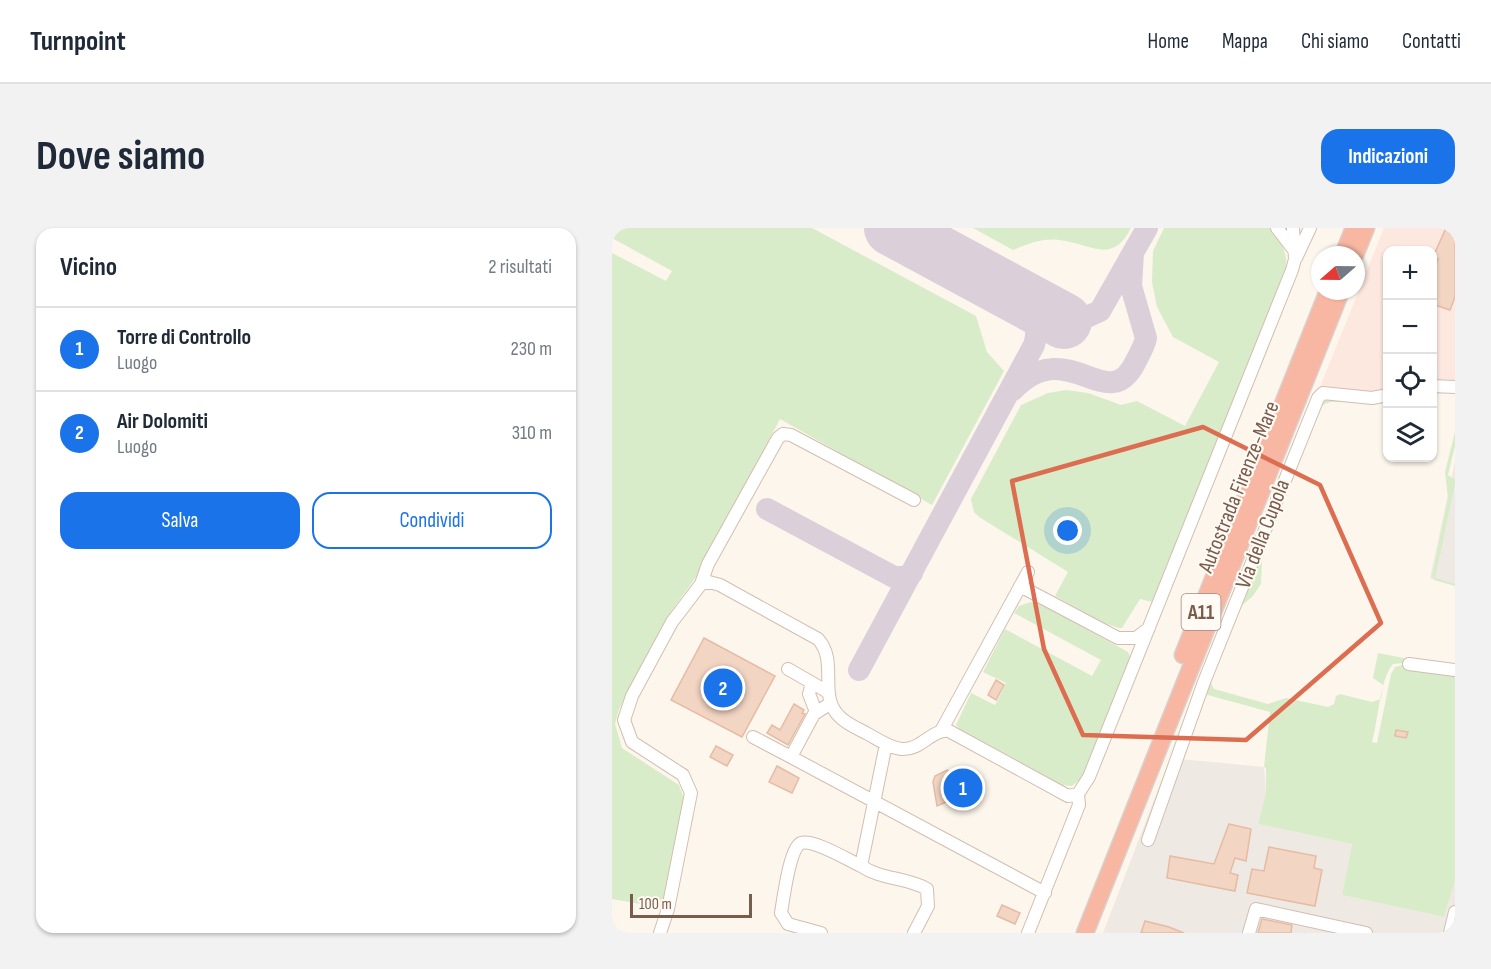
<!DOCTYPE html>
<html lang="it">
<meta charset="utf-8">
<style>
:root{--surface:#fff;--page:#f2f2f3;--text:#1f2937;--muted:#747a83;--line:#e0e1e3;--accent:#1a73e8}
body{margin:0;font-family:"Sofia Sans Condensed",sans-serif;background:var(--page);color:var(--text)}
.controls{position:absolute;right:18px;top:18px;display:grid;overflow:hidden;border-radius:12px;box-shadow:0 2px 4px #0004}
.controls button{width:54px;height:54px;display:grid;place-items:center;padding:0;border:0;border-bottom:2px solid var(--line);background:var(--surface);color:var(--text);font:30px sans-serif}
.compass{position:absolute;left:699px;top:18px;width:54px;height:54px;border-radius:50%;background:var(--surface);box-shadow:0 2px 4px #0004;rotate:250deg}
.scale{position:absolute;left:18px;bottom:15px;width:122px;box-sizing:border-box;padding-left:6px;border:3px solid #7a5c4d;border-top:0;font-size:16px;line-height:21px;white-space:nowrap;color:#7a5c4d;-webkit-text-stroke:4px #fffaf3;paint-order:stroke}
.you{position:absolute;left:456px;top:303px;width:21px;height:21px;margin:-15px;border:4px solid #fff;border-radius:50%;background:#1a73e8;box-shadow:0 0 0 9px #1a73e833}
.badge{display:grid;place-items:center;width:39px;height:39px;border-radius:50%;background:var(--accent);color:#fff;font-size:20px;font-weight:700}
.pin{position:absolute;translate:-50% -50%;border:3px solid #fff;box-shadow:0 2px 6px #0006}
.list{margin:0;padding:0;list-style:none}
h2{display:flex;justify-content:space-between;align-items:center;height:78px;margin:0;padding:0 24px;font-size:26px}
h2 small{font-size:20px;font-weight:400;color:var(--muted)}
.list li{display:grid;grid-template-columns:39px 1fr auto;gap:18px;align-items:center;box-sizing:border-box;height:84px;padding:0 24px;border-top:2px solid var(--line)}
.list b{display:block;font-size:22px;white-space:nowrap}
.list p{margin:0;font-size:20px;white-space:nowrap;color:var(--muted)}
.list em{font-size:20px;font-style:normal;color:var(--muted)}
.actions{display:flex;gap:12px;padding:18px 24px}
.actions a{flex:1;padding:14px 0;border:2px solid var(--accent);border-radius:18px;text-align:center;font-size:21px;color:var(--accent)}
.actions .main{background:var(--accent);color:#fff}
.icon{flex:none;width:33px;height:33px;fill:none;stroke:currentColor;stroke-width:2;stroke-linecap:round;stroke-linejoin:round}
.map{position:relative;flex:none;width:843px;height:705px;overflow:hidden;border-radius:18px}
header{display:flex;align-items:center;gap:36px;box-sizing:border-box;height:84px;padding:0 30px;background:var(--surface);border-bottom:2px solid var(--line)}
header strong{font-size:28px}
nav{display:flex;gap:33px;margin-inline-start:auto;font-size:21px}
.intro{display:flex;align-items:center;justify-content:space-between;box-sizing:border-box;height:144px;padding:0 36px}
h1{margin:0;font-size:42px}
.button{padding:15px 27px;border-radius:18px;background:var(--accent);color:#fff;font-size:21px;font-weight:700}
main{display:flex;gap:36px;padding:0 36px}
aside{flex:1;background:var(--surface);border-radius:18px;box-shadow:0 2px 4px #0004}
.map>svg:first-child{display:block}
.commercial{fill:#fde8e0}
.industrial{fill:#efe9e4}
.green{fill:#d8ecc9}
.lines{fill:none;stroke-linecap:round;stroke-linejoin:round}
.taxiway{stroke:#dbcfda;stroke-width:22}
.runway{stroke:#dbcfda;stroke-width:56}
.building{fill:#f3d5c3;stroke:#e6bba3;stroke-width:1.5}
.minor-casing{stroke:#d1beb0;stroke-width:14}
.highway-casing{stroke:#dad1cd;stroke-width:19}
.minor{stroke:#fff;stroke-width:12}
.highway{stroke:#f7b7a3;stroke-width:16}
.marked{fill:none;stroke:#dc6d51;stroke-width:4.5;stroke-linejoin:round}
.labels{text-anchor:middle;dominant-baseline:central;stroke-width:4.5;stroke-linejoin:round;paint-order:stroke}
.shield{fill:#fffaf3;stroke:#a28b7f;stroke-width:1.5}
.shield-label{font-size:21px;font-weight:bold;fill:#7a5c4d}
.street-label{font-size:22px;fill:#7a5c4d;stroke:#fffaf3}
</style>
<header>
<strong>Turnpoint</strong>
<nav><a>Home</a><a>Mappa</a><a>Chi siamo</a><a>Contatti</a></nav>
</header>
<div class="intro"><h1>Dove siamo</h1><a class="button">Indicazioni</a></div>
<main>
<aside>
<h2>Vicino<small>2 risultati</small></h2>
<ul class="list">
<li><span class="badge">1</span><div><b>Torre di Controllo</b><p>Luogo</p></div><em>230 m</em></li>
<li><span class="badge">2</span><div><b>Air Dolomiti</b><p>Luogo</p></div><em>310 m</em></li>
</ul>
<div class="actions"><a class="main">Salva</a><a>Condividi</a></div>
</aside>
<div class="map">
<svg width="843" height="705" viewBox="0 0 843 705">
<rect width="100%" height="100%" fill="#fdf6ec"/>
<path class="commercial" d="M 772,0 L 843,0 L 843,154 L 821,153 L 820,22 L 776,22 L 775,164 L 706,164 Z"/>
<path class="industrial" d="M 843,234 L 843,358 L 818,350 Z
M 558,530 L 652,539 L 654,564 L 646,596 L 740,616 L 730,667 L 832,689 L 843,653 L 843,705 L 491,705 Z"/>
<path class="green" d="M 0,0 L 200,0 L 364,88 L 375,124 L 392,143 L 320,277 L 168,191 L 87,345 L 60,382 L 7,481 L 3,496 L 10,520 L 67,557 L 73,573 L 51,680 L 0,671 L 0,25 L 54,53 L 60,43 L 0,10 Z
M 361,0 L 519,0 C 500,38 478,15 447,12 C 430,10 416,16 401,22 Z
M 552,0 L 658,0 C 670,15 678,26 672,46 L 540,374 L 528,371 L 510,400 L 507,400 L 489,394 L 443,368 L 456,344 L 367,289 L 362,284 L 359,271 L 409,177 L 436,165 L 454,162 L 476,165 L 509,177 L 525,173 L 573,198 L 607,134 L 561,109 L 545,79 L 540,54 L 541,23 Z
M 715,168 L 754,172 L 775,170 L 775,174 L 718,174 L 707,179 L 657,296 L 655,316 L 650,333 L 649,356 L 640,369 L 624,382 L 599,455 L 602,461 L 656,476 L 674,470 L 716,479 L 722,476 L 724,468 L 728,466 L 760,474 L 769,471 L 771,457 L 761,450 L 766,425 L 843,440 L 804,434 L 781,436 C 768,450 766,494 760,514 L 765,515 L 779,446 L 783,439 L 790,437 L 843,444 L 843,653 L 832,689 L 730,667 L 740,616 L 646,596 L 654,564 L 654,540 L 652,539 L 658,484 L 592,466 L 693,203 L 705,176 Z
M 843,204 L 843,218 L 836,247 L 843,252 L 843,256 L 823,350 L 843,356 L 843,358 L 822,352 L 820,348 L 836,270 L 833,244 Z
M 419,374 L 427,375 L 516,424 L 519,430 L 471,549 L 460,558 L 449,557 L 349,503 L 344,497 L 359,465 L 383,477 L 394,455 L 371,444 L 393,401 L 480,448 L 489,432 L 402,385 L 407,378 Z"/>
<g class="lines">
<path class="taxiway" d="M 444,89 L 468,92 L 488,83 L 535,0
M 401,162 C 456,104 495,190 523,135 C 527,127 532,119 534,110 L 519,58 L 521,25
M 155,281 L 282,349 L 293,349 L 300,345
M 247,442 L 422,117 C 432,85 408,71 384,57"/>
<path class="runway" d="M 280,0 L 452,93"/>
</g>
<path class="building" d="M 834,0 L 843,0 L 843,69 L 838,82 L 820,76 L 820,47 L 826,31 L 821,29 Z
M 92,410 L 163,448 L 130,509 L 59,472 Z
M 384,452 L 392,457 L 384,472 L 376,467 Z
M 182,476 L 192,482 L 190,485 L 193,486 L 176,517 L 155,505 L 160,497 L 168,502 Z
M 784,502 L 796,504 L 794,510 L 783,508 Z
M 104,518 L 121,527 L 115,538 L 98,529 Z
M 165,538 L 187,550 L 180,565 L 157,554 Z
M 335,542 L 346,550 L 355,549 L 359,552 L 360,559 L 355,564 L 355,579 L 345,577 L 346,569 L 325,578 L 321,554 L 323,548 Z
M 617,596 L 639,601 L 634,633 L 623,630 L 618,645 L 626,647 L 623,663 L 555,650 L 558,628 L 602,636 Z
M 657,619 L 704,628 L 702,640 L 710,642 L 703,678 L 635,665 L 640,641 L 652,643 Z
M 390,677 L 408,685 L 403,696 L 385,688 Z
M 650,691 L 680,697 L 679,705 L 646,705 Z
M 533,693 L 557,699 L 572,705 L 529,705 Z"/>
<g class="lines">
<defs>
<path id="minor" d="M 665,0 L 682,22
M 684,30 L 698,0
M 820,158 L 843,159
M 89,356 L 97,354 L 108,357 L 206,411 C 227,434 205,468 228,489 C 236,497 247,501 256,506 C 267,512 278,520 290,521 C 310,522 319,501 337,503 L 456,568 L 466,566 L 477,549 L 680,42 L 683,31 L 681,0
M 408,358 L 506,410 L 524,410 L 537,400
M 797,436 L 843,442
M 176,441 L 216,464
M 200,455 L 197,466 L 204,484
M 219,475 L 202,486 L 179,529 L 433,665
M 329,503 L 416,344
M 141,509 L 179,529
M 274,516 L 249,638 C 270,652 294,649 315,661 L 316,678 L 302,705
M 536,612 L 592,454 L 706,170 L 711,165 L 760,170 L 776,167
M 48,705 L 56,681 L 79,565 L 71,547 L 20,514 L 12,492 L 20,468 L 60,394 L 89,356 L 96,336 L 166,210 L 171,206 L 179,207 L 302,272
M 209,705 L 176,696 L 169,685 C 171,673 178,618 189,615 C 202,611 236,632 249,638
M 416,705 L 467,577 L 466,566
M 637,705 L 644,681 L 754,705
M 838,705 L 843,684"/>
<path id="highway" d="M 731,27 L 742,0
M 743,27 L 754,0
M 571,427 L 716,63
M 473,705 L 729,63"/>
</defs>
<use href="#minor" class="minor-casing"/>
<use href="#highway" class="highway-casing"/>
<use href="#minor" class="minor"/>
<use href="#highway" class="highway"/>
</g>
<path class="marked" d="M 591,199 L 708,257 L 769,395 L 634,512 L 471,507 L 432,421 L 400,253 Z"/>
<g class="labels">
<rect class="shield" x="569.5" y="366" width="39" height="36" rx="4.5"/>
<g class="shield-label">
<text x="589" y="384">A11</text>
</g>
<g class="street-label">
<text transform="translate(627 259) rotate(-68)">Autostrada Firenze-Mare</text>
<text transform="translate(651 306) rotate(-69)">Via della Cupola</text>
</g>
</g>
</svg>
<div class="controls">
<button>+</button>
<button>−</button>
<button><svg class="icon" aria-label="locate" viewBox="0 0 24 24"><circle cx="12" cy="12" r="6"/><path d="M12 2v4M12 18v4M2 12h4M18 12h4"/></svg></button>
<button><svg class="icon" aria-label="layers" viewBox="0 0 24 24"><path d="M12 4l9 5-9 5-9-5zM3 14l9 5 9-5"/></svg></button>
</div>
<svg class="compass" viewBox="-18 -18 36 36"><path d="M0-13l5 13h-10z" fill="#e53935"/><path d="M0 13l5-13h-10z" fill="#747a83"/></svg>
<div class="scale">100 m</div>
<div class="you"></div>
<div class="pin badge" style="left:351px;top:560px">1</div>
<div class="pin badge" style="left:111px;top:460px">2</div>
</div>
</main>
